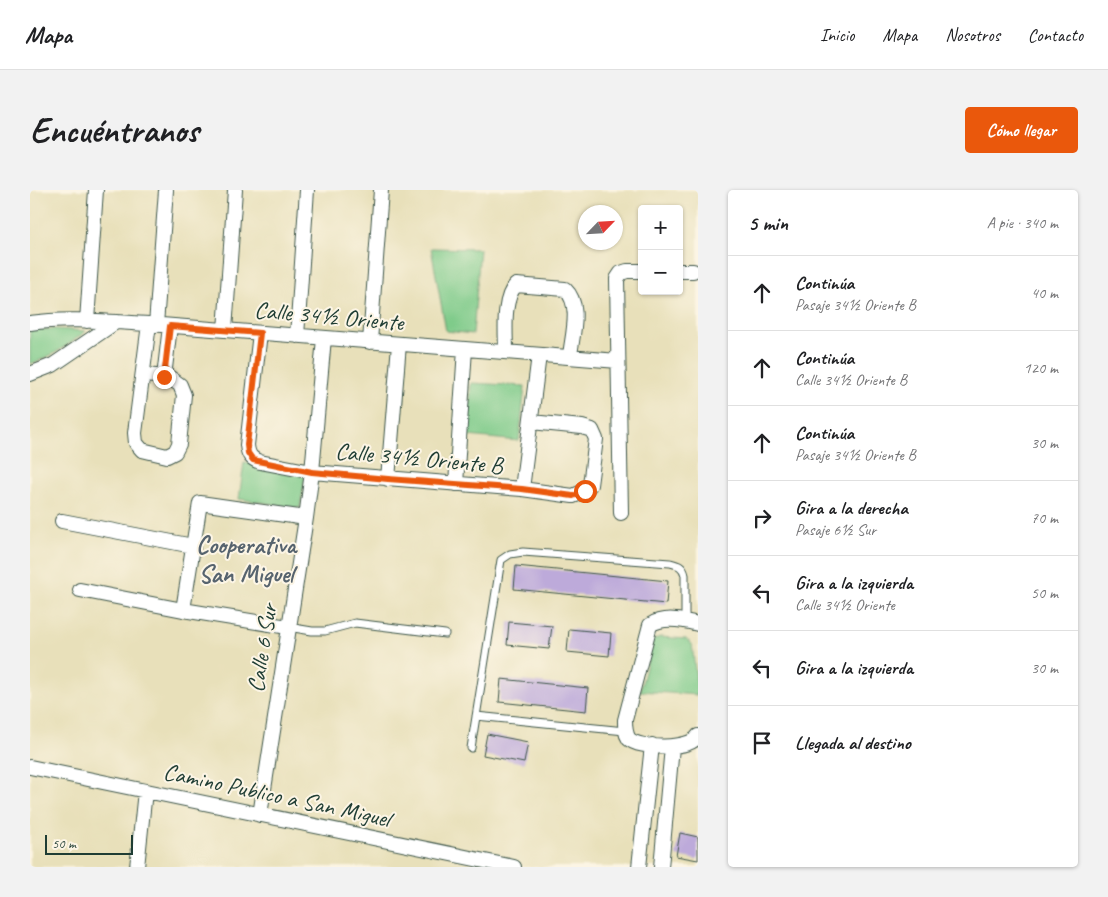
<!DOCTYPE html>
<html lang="es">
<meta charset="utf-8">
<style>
:root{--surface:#fff;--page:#f2f2f2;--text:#202124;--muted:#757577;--line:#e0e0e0;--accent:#ea580c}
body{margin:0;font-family:Caveat,sans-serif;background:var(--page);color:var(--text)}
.controls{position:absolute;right:15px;top:15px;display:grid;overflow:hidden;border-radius:5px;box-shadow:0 1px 4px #0004}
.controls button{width:45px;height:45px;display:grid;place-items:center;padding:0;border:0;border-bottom:1px solid var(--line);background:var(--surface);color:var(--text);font:25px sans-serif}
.compass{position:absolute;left:548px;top:15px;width:45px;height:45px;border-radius:50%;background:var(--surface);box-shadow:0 1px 4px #0004;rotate:65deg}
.scale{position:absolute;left:15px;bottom:12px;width:88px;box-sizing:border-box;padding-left:5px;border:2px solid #1f3d34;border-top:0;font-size:14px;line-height:18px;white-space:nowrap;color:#1f3d34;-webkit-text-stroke:4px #fcf5e5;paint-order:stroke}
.stop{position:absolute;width:15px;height:15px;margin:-11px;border:4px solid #ea580c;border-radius:50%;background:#fff}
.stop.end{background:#ea580c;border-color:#fff;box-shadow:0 1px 5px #0008}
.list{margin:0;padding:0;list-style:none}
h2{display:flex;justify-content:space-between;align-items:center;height:65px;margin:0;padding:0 20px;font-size:21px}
h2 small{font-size:16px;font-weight:400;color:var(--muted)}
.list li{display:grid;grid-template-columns:32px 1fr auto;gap:15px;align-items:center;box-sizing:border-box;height:75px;padding:0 20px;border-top:1px solid var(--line)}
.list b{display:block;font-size:19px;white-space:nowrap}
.list p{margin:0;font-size:16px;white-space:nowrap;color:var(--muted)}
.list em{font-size:16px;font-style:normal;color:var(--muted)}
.icon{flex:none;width:28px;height:28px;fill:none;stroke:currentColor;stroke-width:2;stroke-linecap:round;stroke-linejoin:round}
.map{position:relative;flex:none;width:668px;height:677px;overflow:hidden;border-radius:5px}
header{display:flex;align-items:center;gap:30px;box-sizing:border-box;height:70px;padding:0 25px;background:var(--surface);border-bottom:1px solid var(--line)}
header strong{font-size:24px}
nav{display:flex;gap:28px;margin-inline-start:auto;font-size:18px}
.intro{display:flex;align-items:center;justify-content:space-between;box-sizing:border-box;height:120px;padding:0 30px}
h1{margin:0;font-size:35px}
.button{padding:12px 22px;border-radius:5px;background:var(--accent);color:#fff;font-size:18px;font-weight:700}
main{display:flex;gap:30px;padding:0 30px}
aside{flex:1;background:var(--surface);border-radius:5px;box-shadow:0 1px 4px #0004}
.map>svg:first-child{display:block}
.green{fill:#7fcb8a;stroke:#4f845f}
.building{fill:#bdaada}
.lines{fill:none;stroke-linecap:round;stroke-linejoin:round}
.service-casing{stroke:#3d5548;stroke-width:9}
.minor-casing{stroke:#3d5548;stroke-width:16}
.service{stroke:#fff;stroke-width:7}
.minor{stroke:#fff;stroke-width:14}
.route{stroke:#ea580c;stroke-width:6}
.labels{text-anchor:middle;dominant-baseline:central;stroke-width:4;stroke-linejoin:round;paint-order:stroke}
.street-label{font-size:24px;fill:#1f3d34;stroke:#fcf5e5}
.neighbourhood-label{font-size:25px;font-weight:bold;fill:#56636e;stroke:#fcf5e5}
</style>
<header>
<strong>Mapa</strong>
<nav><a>Inicio</a><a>Mapa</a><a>Nosotros</a><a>Contacto</a></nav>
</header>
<div class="intro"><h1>Encuéntranos</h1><a class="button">Cómo llegar</a></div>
<main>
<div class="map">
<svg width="668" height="677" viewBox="0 0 668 677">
<rect width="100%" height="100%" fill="#fcf5e5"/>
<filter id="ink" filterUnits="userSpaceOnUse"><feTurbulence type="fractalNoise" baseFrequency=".02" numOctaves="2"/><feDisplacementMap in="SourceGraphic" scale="10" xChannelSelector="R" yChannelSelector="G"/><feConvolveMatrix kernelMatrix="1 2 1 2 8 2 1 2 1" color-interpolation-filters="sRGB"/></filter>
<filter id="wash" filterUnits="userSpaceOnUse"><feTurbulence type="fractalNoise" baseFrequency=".0096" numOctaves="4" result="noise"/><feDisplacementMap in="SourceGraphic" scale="20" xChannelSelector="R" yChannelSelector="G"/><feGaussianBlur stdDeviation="1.12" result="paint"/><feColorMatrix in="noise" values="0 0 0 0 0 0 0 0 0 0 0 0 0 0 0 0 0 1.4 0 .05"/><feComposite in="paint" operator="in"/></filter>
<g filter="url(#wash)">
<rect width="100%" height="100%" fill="#e8e0ba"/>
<path class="green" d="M 401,58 L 450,59 L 443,144 L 416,141 Z
M 24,139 L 56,141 C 39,155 21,167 0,174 L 0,140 Z
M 441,193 L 495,196 L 489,251 L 438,246 Z
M 214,272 L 276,281 L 270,318 L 209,309 Z
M 630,447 L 656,449 L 662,454 L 668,505 L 610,501 L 623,450 Z"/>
<g id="blocks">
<path class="building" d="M 486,376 L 638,391 L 636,414 L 484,399 Z
M 479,432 L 522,436 L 519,459 L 477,455 Z
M 539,439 L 581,443 L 579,466 L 537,462 Z
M 471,489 L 558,498 L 556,521 L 469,512 Z
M 457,544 L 498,552 L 494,573 L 453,565 Z
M 650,643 L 668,647 L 668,670 L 646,666 Z"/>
</g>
</g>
<g filter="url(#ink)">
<use href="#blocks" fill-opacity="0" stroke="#3d5548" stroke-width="1"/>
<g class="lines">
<defs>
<path id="service" d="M 258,437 L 282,441 L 295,441 L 325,433 L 415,444
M 446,526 L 595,541
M 441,558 L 471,370 L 480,364 L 493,362 L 640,373 C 648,375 653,376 655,385 L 655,431"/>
<path id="minor" d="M 649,81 L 663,81
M 57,131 L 66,0
M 0,133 C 39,127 80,132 119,134 L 588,171
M 126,135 L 136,0
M 195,140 L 205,0
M 230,143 L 217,255 C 218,265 221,269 230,272 L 282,282 L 492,299 L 543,306 L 555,301 L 560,295 L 566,249 L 562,240 L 552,237 L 501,232
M 267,146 L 277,0
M 340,152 L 351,0
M 476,162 C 476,143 472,109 486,95 L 535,99 C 552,115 542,145 540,166
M 0,184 L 23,175 L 86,132
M 113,185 L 139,187 L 150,195 L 154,205 L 149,254 L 145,262 L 137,266 L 112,260 L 106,253 L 105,243 L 119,134
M 134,187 L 140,136
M 358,289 L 369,154
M 426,294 L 435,159
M 492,299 L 509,165
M 591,323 L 587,89 L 591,83 L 597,81 L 612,81
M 32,331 L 163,356
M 50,400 L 153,420 L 258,437
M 153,420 L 170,313 L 276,328
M 668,434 C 653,430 633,426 620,435 L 595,530 C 595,537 595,543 599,549 C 609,559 660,560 668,546
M 0,577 L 484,677
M 230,625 L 276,328 L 282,282 L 294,148
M 107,677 L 115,601
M 609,677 L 622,555
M 631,677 L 642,557"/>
</defs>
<use href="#service" class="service-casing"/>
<use href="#minor" class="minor-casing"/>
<use href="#service" class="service"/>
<use href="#minor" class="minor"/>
</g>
</g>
<g class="lines" filter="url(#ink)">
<path class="route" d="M 134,187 L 140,136 L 230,143 L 217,255 L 218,263 L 223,270 L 282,282 L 358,289 L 492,299 L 543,306 L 555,301"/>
</g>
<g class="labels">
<g class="street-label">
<text transform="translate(299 126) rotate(5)">Calle 34½ Oriente</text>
<text transform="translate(389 268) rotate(5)">Calle 34½ Oriente B</text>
<text transform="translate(232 458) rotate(-81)">Calle 6 Sur</text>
<text transform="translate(247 605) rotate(12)">Camino Publico a San Miguel</text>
</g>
<g class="neighbourhood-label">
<text x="216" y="355">Cooperativa<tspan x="216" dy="29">San Miguel</tspan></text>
</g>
</g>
</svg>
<div class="controls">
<button>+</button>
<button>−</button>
</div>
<svg class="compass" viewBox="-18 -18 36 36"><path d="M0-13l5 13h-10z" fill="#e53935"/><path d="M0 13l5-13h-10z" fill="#757577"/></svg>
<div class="scale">50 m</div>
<div class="stop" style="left:555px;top:301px"></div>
<div class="stop end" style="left:134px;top:187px"></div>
</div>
<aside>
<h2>5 min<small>A pie · 340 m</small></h2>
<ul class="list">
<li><svg class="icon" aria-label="ahead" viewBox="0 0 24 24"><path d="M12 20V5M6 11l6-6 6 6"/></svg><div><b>Continúa</b><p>Pasaje 34½ Oriente B</p></div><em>40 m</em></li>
<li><svg class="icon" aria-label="ahead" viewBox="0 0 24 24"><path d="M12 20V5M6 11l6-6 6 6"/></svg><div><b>Continúa</b><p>Calle 34½ Oriente B</p></div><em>120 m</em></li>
<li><svg class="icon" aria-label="ahead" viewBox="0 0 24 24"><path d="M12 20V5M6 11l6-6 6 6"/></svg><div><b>Continúa</b><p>Pasaje 34½ Oriente B</p></div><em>30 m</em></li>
<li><svg class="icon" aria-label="right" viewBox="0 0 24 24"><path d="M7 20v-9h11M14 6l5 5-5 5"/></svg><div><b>Gira a la derecha</b><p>Pasaje 6½ Sur</p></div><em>70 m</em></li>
<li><svg class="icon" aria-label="left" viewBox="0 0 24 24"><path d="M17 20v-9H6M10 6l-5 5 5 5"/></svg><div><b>Gira a la izquierda</b><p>Calle 34½ Oriente</p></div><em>50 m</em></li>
<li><svg class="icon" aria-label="left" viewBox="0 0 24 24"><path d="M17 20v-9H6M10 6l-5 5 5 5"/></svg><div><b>Gira a la izquierda</b></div><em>30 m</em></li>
<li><svg class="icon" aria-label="arrive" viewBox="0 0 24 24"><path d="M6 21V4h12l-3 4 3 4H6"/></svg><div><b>Llegada al destino</b></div></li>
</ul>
</aside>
</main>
